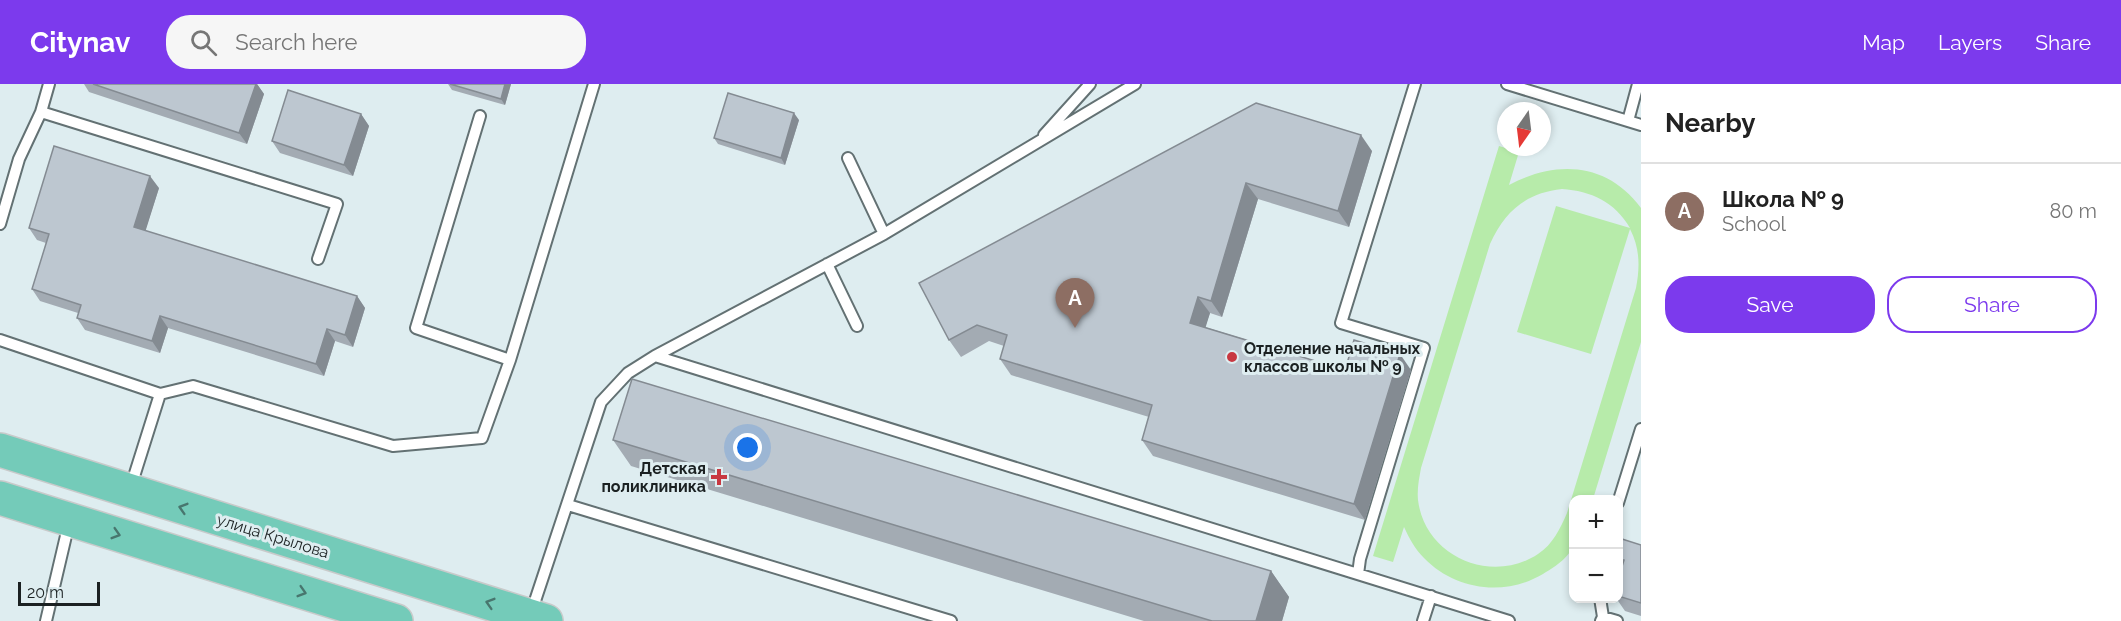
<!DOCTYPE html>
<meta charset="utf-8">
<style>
:root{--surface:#fff;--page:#f6f6f6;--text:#222;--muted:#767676;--line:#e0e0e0;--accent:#7c3aed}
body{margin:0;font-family:Raleway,sans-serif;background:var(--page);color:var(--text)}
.controls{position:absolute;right:18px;bottom:18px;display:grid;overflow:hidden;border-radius:12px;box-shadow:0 3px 9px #0003}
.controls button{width:54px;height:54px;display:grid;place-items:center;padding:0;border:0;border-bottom:2px solid var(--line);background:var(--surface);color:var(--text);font:30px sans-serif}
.compass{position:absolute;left:1497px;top:18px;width:54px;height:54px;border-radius:50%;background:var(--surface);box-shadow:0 3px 9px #0003;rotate:194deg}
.scale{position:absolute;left:18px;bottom:15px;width:82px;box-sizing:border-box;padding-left:6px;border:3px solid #1b2122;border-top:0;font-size:16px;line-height:21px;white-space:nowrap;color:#1b2122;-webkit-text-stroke:4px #deedf0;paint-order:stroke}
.you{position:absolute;left:748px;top:364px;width:21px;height:21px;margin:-15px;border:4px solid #fff;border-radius:50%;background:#1a73e8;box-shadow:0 0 0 9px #1a73e833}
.badge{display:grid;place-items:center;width:39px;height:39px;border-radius:50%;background:var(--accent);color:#fff;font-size:20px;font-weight:700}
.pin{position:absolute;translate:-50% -50px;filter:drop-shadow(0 2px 3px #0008)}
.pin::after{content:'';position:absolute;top:32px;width:21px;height:18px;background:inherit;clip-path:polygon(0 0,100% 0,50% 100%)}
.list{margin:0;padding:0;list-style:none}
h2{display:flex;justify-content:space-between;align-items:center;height:78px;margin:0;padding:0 24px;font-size:26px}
h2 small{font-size:20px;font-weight:400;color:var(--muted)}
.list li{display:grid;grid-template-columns:39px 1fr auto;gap:18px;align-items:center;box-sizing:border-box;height:96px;padding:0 24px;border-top:2px solid var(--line)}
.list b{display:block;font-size:22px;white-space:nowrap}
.list p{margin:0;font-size:20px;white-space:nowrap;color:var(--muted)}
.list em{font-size:20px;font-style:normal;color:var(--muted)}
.actions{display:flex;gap:12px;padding:18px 24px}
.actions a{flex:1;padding:14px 0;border:2px solid var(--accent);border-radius:24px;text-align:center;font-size:21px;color:var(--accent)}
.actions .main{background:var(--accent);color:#fff}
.icon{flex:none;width:33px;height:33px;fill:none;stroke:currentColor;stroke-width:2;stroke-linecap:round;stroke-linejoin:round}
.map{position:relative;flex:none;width:1641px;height:537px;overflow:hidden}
header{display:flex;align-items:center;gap:36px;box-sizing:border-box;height:84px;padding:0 30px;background:var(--accent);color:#fff}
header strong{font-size:28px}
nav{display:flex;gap:33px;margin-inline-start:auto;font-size:21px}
.search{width:420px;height:54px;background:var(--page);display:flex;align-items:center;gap:15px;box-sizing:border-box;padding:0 21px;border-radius:24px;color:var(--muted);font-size:22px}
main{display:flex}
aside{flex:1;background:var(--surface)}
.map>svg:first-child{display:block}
.green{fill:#b7ebaa;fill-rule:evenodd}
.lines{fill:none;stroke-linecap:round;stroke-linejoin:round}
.lane-casing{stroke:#637173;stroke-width:14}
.primary-casing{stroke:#c8caca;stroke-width:36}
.lane{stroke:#fff;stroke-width:10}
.primary{stroke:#74cbb9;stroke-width:33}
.wall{fill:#a3abb3}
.shaded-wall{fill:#848b92}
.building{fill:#bdc7d0;stroke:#848b92;stroke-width:1.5}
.oneway{stroke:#48766e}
.poi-dot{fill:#c83841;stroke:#deedf0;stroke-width:2}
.labels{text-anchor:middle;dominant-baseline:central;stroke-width:6;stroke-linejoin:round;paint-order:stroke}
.poi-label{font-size:16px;font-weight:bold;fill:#1b2122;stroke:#deedf0;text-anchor:start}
.street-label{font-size:16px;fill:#1b2122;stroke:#deedf0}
</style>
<header>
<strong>Citynav</strong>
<div class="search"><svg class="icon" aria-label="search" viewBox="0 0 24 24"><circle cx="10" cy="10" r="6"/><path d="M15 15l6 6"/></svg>Search here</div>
<nav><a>Map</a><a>Layers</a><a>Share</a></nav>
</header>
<main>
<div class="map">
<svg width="1641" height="537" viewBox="0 0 1641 537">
<rect width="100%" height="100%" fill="#deedf0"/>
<path class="green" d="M 1499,62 L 1519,68 L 1509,101 C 1556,76 1607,78 1641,124 L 1641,258 L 1593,415 L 1574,416 C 1574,426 1576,454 1573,462 C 1569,474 1553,484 1543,490 C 1504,513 1455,506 1424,474 C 1415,465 1409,454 1404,443 L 1393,478 L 1373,472 ZM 1562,105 C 1591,107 1615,118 1630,144 L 1556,122 L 1517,248 L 1591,270 L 1630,145 C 1640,164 1640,183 1636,204 L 1567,429 C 1560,445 1553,460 1538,470 C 1492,501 1425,473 1418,416 C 1417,405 1419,395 1421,384 L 1490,160 C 1505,127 1526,109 1562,105 Z"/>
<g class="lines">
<defs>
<path id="lane" d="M 1507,0 L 1641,41
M 41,28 L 337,120 L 318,175
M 480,32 L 416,244 L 510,276
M 1628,37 L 1638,0
M 1044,51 L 1090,0
M 848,74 L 884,150
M 0,140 L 19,75 L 41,28 L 49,0
M 827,180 L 857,242
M 0,256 L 160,310
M 655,272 L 1509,537
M 131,402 L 160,310 L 193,302 L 393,362 L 482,354 L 510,276 L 594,0
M 1618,419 L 1641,345
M 568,421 L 951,537
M 1358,490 L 1360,475 L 1424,264 L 1341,239 L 1415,0
M 1600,514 L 1603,533 L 1601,537
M 531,529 L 601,318 L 628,289 L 655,272 L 884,150 L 1135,0
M 1603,533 L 1617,537
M 46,537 L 69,439
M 1423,537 L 1431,512"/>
<path id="primary" d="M 0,366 L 546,537
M 0,414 L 396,537"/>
</defs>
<use href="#lane" class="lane-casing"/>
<use href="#primary" class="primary-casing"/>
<use href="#lane" class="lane"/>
<use href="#primary" class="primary"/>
</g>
<path class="wall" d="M 84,0 L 257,0 L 264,10 L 247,60 L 89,8 Z
M 448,0 L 511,0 L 505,21 L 452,6 Z
M 1256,19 L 1372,67 L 1349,143 L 1258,115 L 1222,233 L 1210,229 L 1205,243 L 1345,286 L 1411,286 L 1365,436 L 1153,372 L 1142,356 L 1149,333 L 1011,291 L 1000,275 L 1004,262 L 989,257 L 961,273 L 949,256 Z
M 361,30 L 369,42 L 353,92 L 280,69 L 272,57 Z
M 799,36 L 785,81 L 718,60 L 714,54 Z
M 159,104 L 145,147 L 357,212 L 365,224 L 353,263 L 335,257 L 324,292 L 168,244 L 160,269 L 85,246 L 77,234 L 78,229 L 40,217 L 32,205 L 46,159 L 37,156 L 29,144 Z
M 613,356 L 1271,487 L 1289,513 L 1282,537 L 1144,537 L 631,382 Z
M 1641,461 L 1641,532 L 1625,527 L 1616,514 L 1618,514 L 1618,495 L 1622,482 L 1618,476 L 1618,468 Z"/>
<path class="shaded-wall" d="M 256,0 L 257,0 L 264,10 L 247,60 L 239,49 Z
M 505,0 L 511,0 L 505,21 L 501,15 Z
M 794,29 L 799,36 L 785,81 L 781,74 Z
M 361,30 L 369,42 L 353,92 L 344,81 Z
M 1361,51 L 1372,67 L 1349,143 L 1338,127 Z
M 150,92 L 159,104 L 143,155 L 134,143 Z
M 1246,99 L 1258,115 L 1222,233 L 1211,217 Z
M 357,212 L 365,224 L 353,263 L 345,251 Z
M 1198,213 L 1210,229 L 1202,255 L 1190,239 Z
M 160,232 L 168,244 L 160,269 L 152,257 Z
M 327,245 L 335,257 L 324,292 L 316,280 Z
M 1400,270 L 1411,286 L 1365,436 L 1354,420 Z
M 1271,487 L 1289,513 L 1282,537 L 1256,537 Z"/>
<path class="building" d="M 93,0 L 256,0 L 239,49 Z
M 450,0 L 505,0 L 501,15 Z
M 288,6 L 361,30 L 344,81 L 272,57 Z
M 728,9 L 794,29 L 781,74 L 714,54 Z
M 1256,19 L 1361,51 L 1338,127 L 1246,99 L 1211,217 L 1198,213 L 1190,239 L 1345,286 L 1354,256 L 1400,270 L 1354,420 L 1142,356 L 1152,321 L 1000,275 L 1007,251 L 977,241 L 949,256 L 919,199 Z
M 54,62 L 150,92 L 134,143 L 357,212 L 345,251 L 327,245 L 316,280 L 160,232 L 152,257 L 77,234 L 81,221 L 32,205 L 49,150 L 29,144 Z
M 632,295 L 1271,487 L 1256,537 L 1212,537 L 613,356 Z
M 1622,455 L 1641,461 L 1641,519 L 1618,512 L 1618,495 L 1624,476 L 1618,475 L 1618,468 Z"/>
<defs><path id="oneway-chevron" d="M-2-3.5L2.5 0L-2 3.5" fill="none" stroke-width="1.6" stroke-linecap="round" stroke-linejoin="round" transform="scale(1.5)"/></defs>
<g class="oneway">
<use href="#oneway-chevron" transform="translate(183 424) rotate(-163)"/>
<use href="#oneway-chevron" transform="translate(116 450) rotate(17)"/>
<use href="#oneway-chevron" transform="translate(302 508) rotate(17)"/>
<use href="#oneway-chevron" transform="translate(490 519) rotate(-163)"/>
</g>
<g class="poi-dot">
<circle cx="1232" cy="273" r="6"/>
<path d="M716 384h6v6h6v6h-6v6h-6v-6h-6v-6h6z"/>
</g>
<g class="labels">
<g class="poi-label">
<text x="1244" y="264">Отделение начальных<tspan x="1244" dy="18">классов школы № 9</tspan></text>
<text x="706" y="384" text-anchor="end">Детская<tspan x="706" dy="18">поликлиника</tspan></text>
</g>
<g class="street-label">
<text transform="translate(273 452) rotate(17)">улица Крылова</text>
</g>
</g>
</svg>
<div class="controls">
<button>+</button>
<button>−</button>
</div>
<svg class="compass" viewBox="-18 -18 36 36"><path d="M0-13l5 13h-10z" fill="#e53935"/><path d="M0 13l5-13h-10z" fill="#767676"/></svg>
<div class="scale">20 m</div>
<div class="you"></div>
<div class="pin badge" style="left:1075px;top:244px;background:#8d6e63">A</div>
</div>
<aside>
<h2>Nearby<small></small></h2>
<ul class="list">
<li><span class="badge" style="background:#8d6e63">A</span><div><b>Школа № 9</b><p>School</p></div><em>80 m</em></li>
</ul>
<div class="actions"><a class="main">Save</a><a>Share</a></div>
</aside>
</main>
